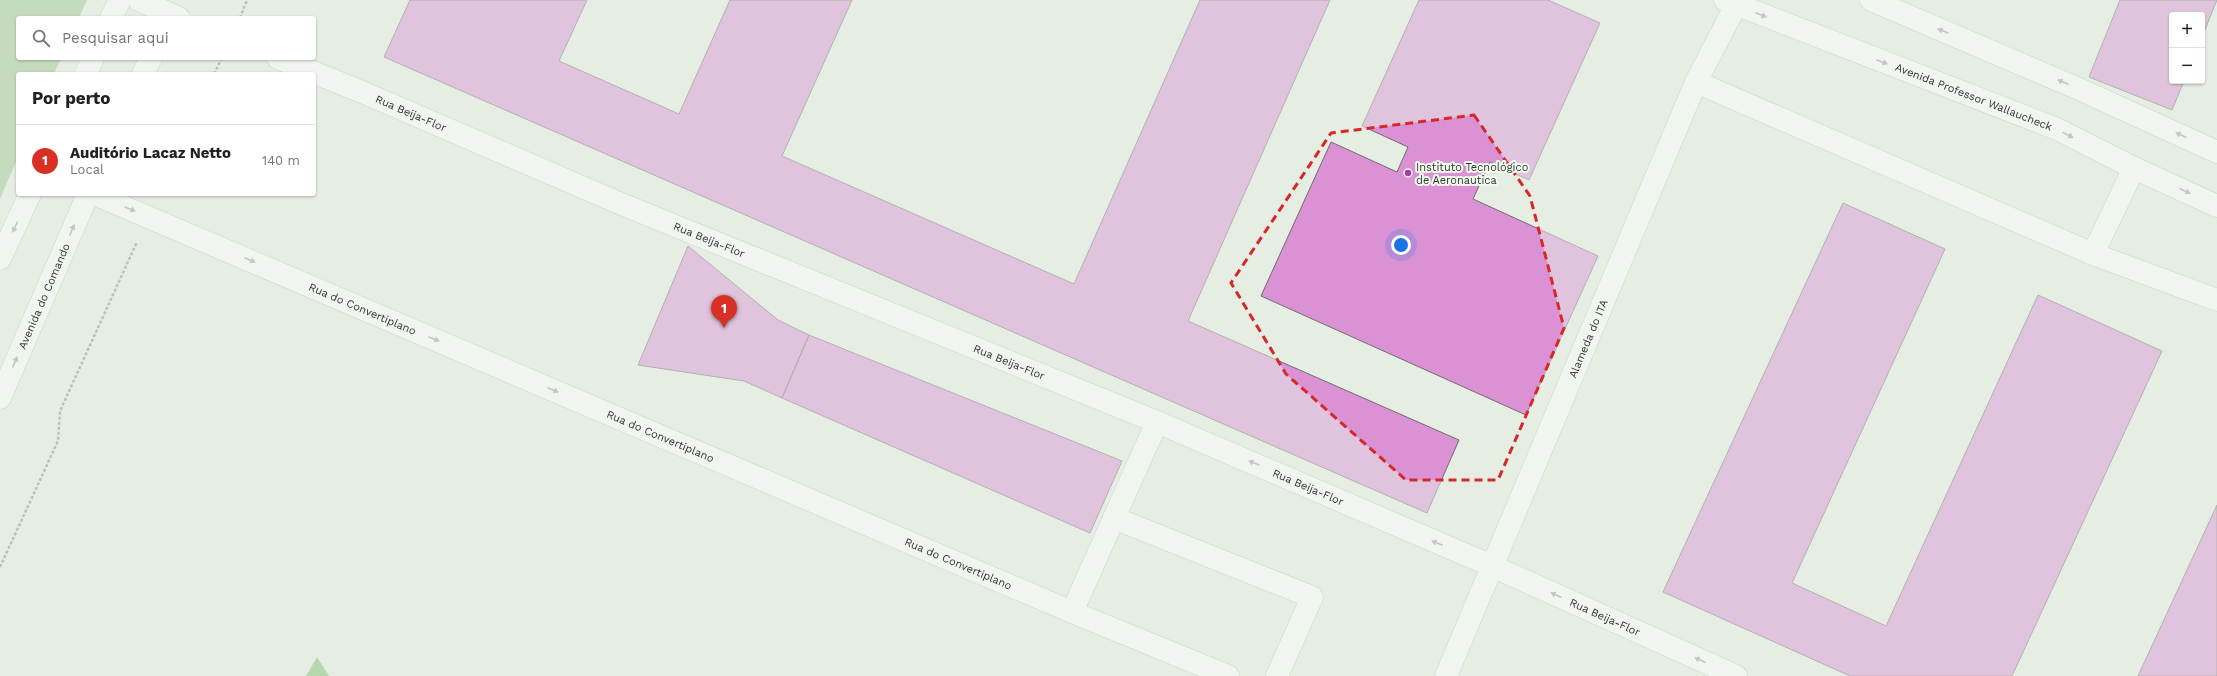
<!DOCTYPE html>
<html lang="pt">
<meta charset="utf-8">
<style>
:root{--surface:#fff;--page:#f2f2f2;--text:#202124;--muted:#757577;--line:#e0e0e0;--accent:#d93025}
body{margin:0;font-family:"Work Sans",sans-serif;background:var(--page);color:var(--text)}
.controls{position:absolute;right:12px;top:12px;display:grid;overflow:hidden;border-radius:4px;box-shadow:0 1px 3px #0004}
.controls button{width:36px;height:36px;display:grid;place-items:center;padding:0;border:0;border-bottom:1px solid var(--line);background:var(--surface);color:var(--text);font:20px sans-serif}
.you{position:absolute;left:1401px;top:245px;width:14px;height:14px;margin:-10px;border:3px solid #fff;border-radius:50%;background:#1a73e8;box-shadow:0 0 0 6px #1a73e833}
.badge{display:grid;place-items:center;width:26px;height:26px;border-radius:50%;background:var(--accent);color:#fff;font-size:13px;font-weight:700}
.pin{position:absolute;translate:-50% -33px;filter:drop-shadow(0 1px 2px #0008)}
.pin::after{content:'';position:absolute;top:21px;width:14px;height:12px;background:inherit;clip-path:polygon(0 0,100% 0,50% 100%)}
.list{margin:0;padding:0;list-style:none}
h2{display:flex;justify-content:space-between;align-items:center;height:52px;margin:0;padding:0 16px;font-size:17px}
h2 small{font-size:13px;font-weight:400;color:var(--muted)}
.list li{display:grid;grid-template-columns:26px 1fr auto;gap:12px;align-items:center;box-sizing:border-box;height:72px;padding:0 16px;border-top:1px solid var(--line)}
.list b{display:block;font-size:15px;white-space:nowrap}
.list p{margin:0;font-size:13px;white-space:nowrap;color:var(--muted)}
.list em{font-size:13px;font-style:normal;color:var(--muted)}
.icon{flex:none;width:22px;height:22px;fill:none;stroke:currentColor;stroke-width:2;stroke-linecap:round;stroke-linejoin:round}
.map{position:relative;flex:none;width:2217px;height:676px;overflow:hidden}
.search{position:absolute;background:var(--surface);box-shadow:0 1px 3px #0004;left:16px;top:16px;width:300px;height:44px;display:flex;align-items:center;gap:10px;box-sizing:border-box;padding:0 14px;border-radius:4px;color:var(--muted);font-size:15px}
.panel{position:absolute;background:var(--surface);box-shadow:0 1px 3px #0004;left:16px;top:72px;width:300px;height:124px;border-radius:4px}
.map>svg:first-child{display:block}
.green{fill:#9ec690}
.water{fill:#84bd6d}
.building{fill:#da92d5;stroke:#726a71}
.lines{fill:none;stroke-linecap:round;stroke-linejoin:round}
.minor-casing{stroke:#b1b8ae;stroke-width:23}
.path{stroke:#888d86;stroke-width:2.5;stroke-dasharray:3 2;stroke-linecap:butt}
.minor{stroke:#fff;stroke-width:22}
.oneway{fill:#989a98}
.marked{fill:none;stroke:#d62828;stroke-width:3;stroke-dasharray:8 5;stroke-linejoin:round}
.poi-dot{fill:#a63fa3;stroke:#f3faf0;stroke-width:1.5}
.labels{text-anchor:middle;dominant-baseline:central;stroke-width:4;stroke-linejoin:round;paint-order:stroke}
.street-label{font-size:11px;fill:#313430;stroke:#f3faf0}
.poi-label{font-size:11px;fill:#313430;stroke:#f3faf0;text-anchor:start}
</style>
<div class="map">
<svg width="2217" height="676" viewBox="0 0 2217 676">
<rect width="100%" height="100%" fill="#e6ede3"/>
<path class="green" d="M 0,0 L 87,0 L 79,18 L 18,18 L 18,58 L 61,58 L 54,74 L 18,74 L 18,157 L 0,199 Z"/>
<path class="water" d="M 317,657 L 329,676 L 306,676 Z"/>
<path class="building" d="M 410,0 L 587,0 L 559,61 L 679,114 L 730,0 L 852,0 L 782,156 L 1074,284 L 1200,0 L 1330,0 L 1188,321 L 1459,440 L 1427,513 L 384,57 Z
M 1419,0 L 1548,0 L 1600,23 L 1529,180 L 1490,162 L 1473,199 L 1598,256 L 1526,415 L 1261,296 L 1331,142 L 1397,172 L 1408,147 L 1362,126 Z
M 2120,0 L 2217,0 L 2202,37 L 2202,15 L 2172,15 L 2172,81 L 2184,81 L 2172,110 L 2089,77 Z
M 1843,203 L 1945,249 L 1792,583 L 1886,626 L 2038,295 L 2162,351 L 2012,676 L 1850,676 L 1663,592 Z
M 688,246 L 778,320 L 809,335 L 782,398 L 744,381 L 638,365 Z
M 809,335 L 1122,461 L 1090,533 L 782,398 Z
M 2217,505 L 2217,676 L 2138,676 Z"/>
<g class="lines">
<defs>
<g id="minor">
<path d="M 139,0 L 179,18"/>
<path id="s1" d="M 1725,0 L 2057,129 L 2134,168 L 2217,206"/>
<path d="M 1871,0 L 2079,89 L 2217,152"/>
<path d="M 111,18 L 120,0"/>
<path id="s2" d="M 278,58 L 362,92 L 619,203 L 1157,422 L 1492,566 L 1736,676"/>
<path d="M 86,74 L 93,58"/>
<path d="M 143,74 L 151,58"/>
<path d="M 1696,82 L 2093,254 L 2217,300"/>
<path id="s3" d="M 94,194 L 1072,612 L 1228,676"/>
<path d="M 2093,254 L 2134,168"/>
<path d="M 0,259 L 30,194"/>
<path id="s4" d="M 0,398 L 88,194"/>
<path d="M 1114,518 L 1312,597 L 1277,676"/>
<path d="M 1072,612 L 1157,422"/>
<path id="s5" d="M 1446,676 L 1696,82 L 1736,5"/>
</g>
</defs>
<use href="#minor" class="minor-casing"/>
<path class="path" d="M 240,18 L 247,0
M 214,74 L 222,58
M 0,567 L 58,441 L 60,411 L 137,242"/>
<use href="#minor" class="minor"/>
</g>
<defs><path id="oneway-solid" d="M-6-.8H1V-3.2L6.5 0L1 3.2V.8H-6Z"/></defs>
<g class="oneway">
<use href="#oneway-solid" transform="translate(1761 15) rotate(21)"/>
<use href="#oneway-solid" transform="translate(1943 31) rotate(-157)"/>
<use href="#oneway-solid" transform="translate(1882 62) rotate(21)"/>
<use href="#oneway-solid" transform="translate(2063 82) rotate(-157)"/>
<use href="#oneway-solid" transform="translate(2068 135) rotate(27)"/>
<use href="#oneway-solid" transform="translate(2181 135) rotate(-156)"/>
<use href="#oneway-solid" transform="translate(2185 191) rotate(24)"/>
<use href="#oneway-solid" transform="translate(130 209) rotate(23)"/>
<use href="#oneway-solid" transform="translate(15 227) rotate(115)"/>
<use href="#oneway-solid" transform="translate(72 230) rotate(-67)"/>
<use href="#oneway-solid" transform="translate(250 260) rotate(23)"/>
<use href="#oneway-solid" transform="translate(434 339) rotate(23)"/>
<use href="#oneway-solid" transform="translate(15 362) rotate(-67)"/>
<use href="#oneway-solid" transform="translate(553 390) rotate(23)"/>
<use href="#oneway-solid" transform="translate(1254 463) rotate(-157)"/>
<use href="#oneway-solid" transform="translate(1437 543) rotate(-157)"/>
<use href="#oneway-solid" transform="translate(1556 595) rotate(-156)"/>
<use href="#oneway-solid" transform="translate(1700 660) rotate(-156)"/>
</g>
<path d="M0 0H2217V676H0ZM 1474,115 L 1530,196 L 1564,328 L 1498,480 L 1406,480 L 1286,374 L 1231,283 L 1331,133 Z" fill="#e6ede3" fill-opacity=".55" fill-rule="evenodd"/>
<path class="marked" d="M 1474,115 L 1530,196 L 1564,328 L 1498,480 L 1406,480 L 1286,374 L 1231,283 L 1331,133 Z"/>
<circle class="poi-dot" cx="1408" cy="173" r="4"/>
<g class="labels">
<g class="street-label">
<text stroke="none"><textPath href="#s1" startOffset="267">Avenida Professor Wallaucheck</textPath></text>
<text stroke="none"><textPath href="#s2" startOffset="144">Rua Beija-Flor</textPath></text>
<text stroke="none"><textPath href="#s2" startOffset="468">Rua Beija-Flor</textPath></text>
<text stroke="none"><textPath href="#s4" startOffset="111">Avenida do Comando</textPath></text>
<text stroke="none"><textPath href="#s3" startOffset="292">Rua do Convertiplano</textPath></text>
<text stroke="none"><textPath href="#s5" startOffset="366">Alameda do ITA</textPath></text>
<text stroke="none"><textPath href="#s2" startOffset="792">Rua Beija-Flor</textPath></text>
<text stroke="none"><textPath href="#s3" startOffset="616">Rua do Convertiplano</textPath></text>
<text stroke="none"><textPath href="#s2" startOffset="1116">Rua Beija-Flor</textPath></text>
<text stroke="none"><textPath href="#s3" startOffset="940">Rua do Convertiplano</textPath></text>
<text stroke="none"><textPath href="#s2" startOffset="1440">Rua Beija-Flor</textPath></text>
</g>
<g class="poi-label">
<text x="1416" y="167">Instituto Tecnológico<tspan x="1416" dy="13">de Aeronautica</tspan></text>
</g>
</g>
</svg>
<div class="controls">
<button>+</button>
<button>−</button>
</div>
<div class="you"></div>
<div class="pin badge" style="left:724px;top:328px">1</div>
<div class="search"><svg class="icon" aria-label="search" viewBox="0 0 24 24"><circle cx="10" cy="10" r="6"/><path d="M15 15l6 6"/></svg>Pesquisar aqui</div>
<section class="panel">
<h2>Por perto<small></small></h2>
<ul class="list">
<li><span class="badge">1</span><div><b>Auditório Lacaz Netto</b><p>Local</p></div><em>140 m</em></li>
</ul>
</section>
</div>
